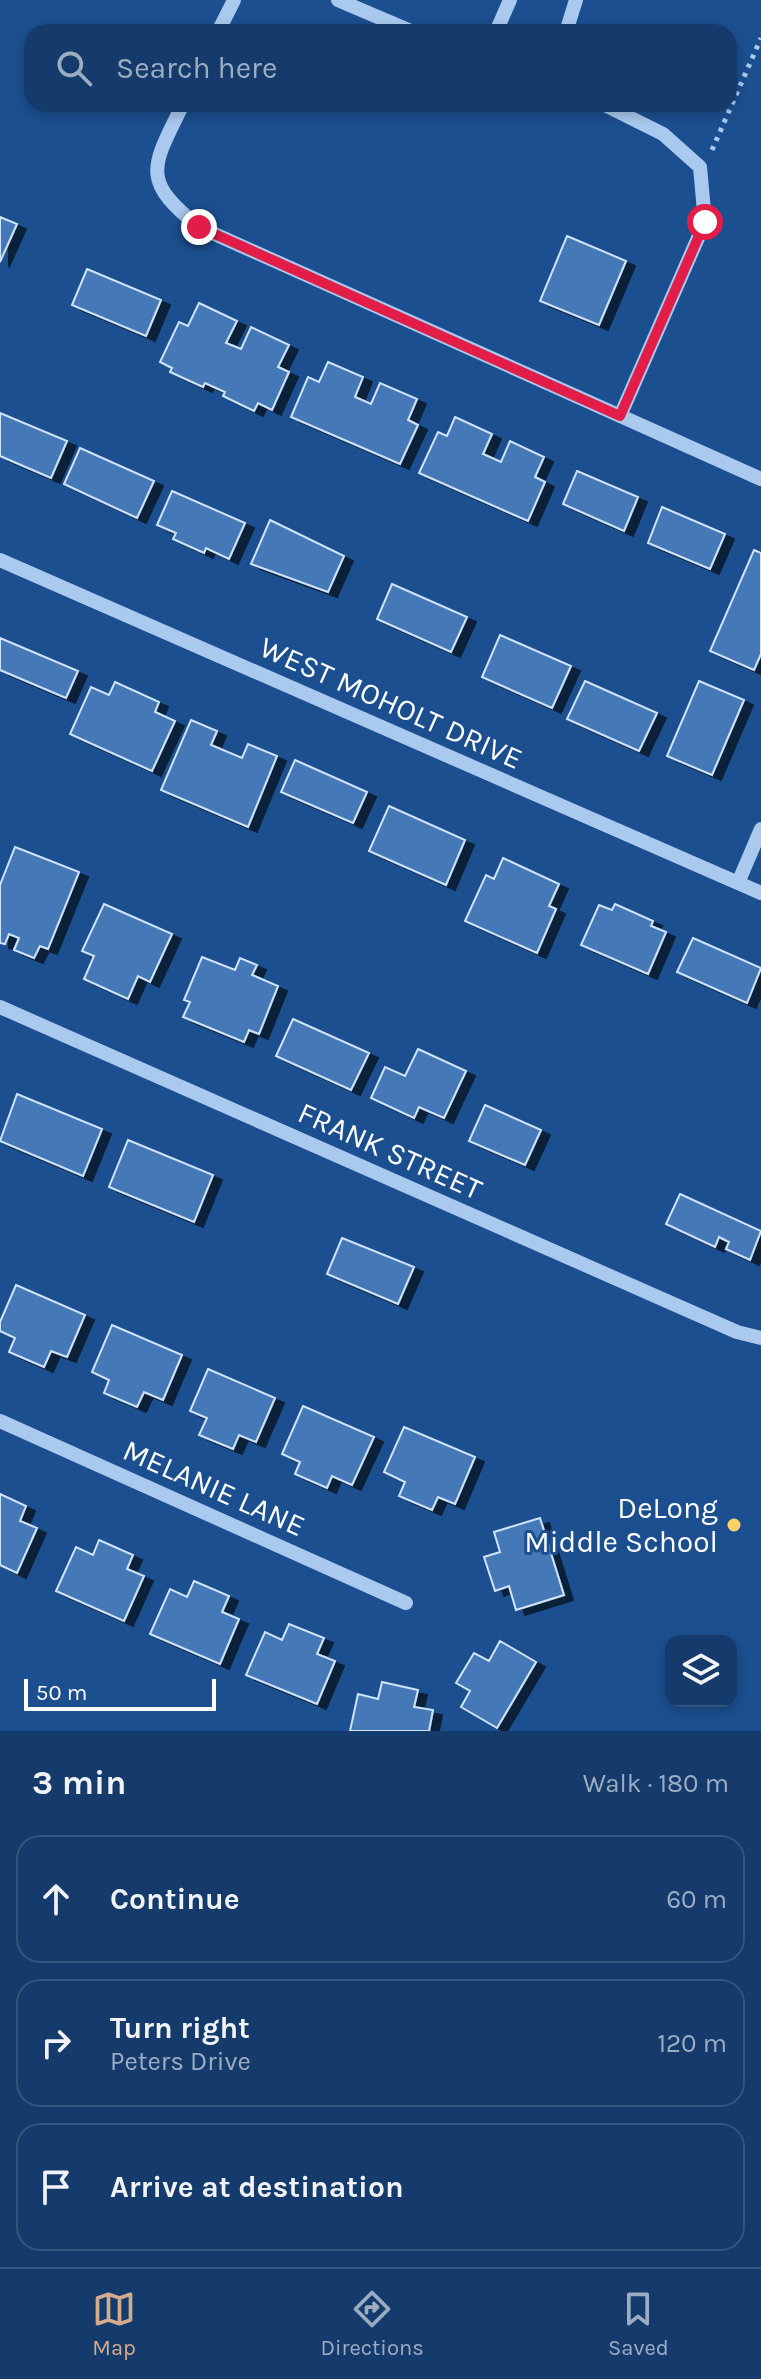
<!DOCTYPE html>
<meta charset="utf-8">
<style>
:root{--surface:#143b6b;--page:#214673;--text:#f1f3f6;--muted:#9dadc1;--line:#33557e;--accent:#d6ab8b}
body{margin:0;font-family:Karla,sans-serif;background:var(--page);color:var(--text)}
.controls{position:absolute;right:24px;bottom:24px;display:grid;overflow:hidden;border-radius:16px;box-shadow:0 4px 12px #0003}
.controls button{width:72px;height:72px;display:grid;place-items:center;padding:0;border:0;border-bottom:2px solid var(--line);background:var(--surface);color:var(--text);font:40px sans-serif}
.scale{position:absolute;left:24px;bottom:20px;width:192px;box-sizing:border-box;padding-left:8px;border:4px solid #fff;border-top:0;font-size:22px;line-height:28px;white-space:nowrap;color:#fff;-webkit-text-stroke:6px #1b4f8f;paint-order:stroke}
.stop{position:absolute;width:24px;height:24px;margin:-18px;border:6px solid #e11d48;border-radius:50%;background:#fff}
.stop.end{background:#e11d48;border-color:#fff;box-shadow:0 2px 8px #0008}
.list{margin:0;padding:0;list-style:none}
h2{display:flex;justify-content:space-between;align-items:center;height:104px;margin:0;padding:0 32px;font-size:34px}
h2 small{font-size:26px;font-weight:400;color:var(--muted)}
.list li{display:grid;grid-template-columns:52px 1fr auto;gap:24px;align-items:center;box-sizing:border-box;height:128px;margin:0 16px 16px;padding:0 16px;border:2px solid var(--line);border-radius:24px}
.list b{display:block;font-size:30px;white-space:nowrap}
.list p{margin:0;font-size:26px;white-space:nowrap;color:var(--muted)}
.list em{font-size:26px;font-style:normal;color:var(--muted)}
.icon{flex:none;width:44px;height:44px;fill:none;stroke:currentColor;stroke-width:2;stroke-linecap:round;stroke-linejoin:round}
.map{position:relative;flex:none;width:761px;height:1731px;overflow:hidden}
.search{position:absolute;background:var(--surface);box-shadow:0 4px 12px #0003;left:24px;right:24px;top:24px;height:88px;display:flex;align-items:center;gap:20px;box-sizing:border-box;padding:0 28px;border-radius:24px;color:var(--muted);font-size:30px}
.sheet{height:536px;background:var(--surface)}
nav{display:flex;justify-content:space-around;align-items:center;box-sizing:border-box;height:112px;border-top:2px solid var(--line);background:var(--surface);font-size:22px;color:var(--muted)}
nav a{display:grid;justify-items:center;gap:4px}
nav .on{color:var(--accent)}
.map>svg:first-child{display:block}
.building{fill:#4478b7;stroke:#cfe3fa;stroke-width:2;filter:url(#shadow)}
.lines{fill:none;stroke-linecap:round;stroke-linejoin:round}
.path{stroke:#a9c9ee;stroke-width:5;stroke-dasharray:4 6;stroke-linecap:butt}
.minor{stroke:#a9c9ee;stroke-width:14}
.route{stroke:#e11d48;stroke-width:10}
.poi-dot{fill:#ffd166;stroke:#1b4f8f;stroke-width:3}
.labels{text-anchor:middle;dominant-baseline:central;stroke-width:6;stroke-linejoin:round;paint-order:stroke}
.street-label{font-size:30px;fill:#fff;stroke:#1b4f8f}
.poi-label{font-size:30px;fill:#fff;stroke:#1b4f8f;text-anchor:end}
</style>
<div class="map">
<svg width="761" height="1731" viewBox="0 0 761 1731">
<defs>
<filter id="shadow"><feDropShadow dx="9" dy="5" stdDeviation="0" flood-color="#0009"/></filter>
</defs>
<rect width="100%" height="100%" fill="#1b4f8f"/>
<path class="building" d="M 0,217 L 17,224 L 0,262 Z
M 567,236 L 626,261 L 599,325 L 540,301 Z
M 87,269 L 161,300 L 146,336 L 72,305 Z
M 199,303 L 237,321 L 226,343 L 241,349 L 251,327 L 289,345 L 278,367 L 289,372 L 272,410 L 258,403 L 254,411 L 223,396 L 225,392 L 205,383 L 203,387 L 170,372 L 172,368 L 160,362 L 179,322 L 188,326 Z
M 328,362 L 363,377 L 355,397 L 371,404 L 380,383 L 417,399 L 408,420 L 418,425 L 400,464 L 291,417 L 308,377 L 319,382 Z
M 0,413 L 67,441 L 51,478 L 0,456 Z
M 455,417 L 492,434 L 483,454 L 501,462 L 510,441 L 544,457 L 535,477 L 545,482 L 528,521 L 419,473 L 438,432 L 447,436 Z
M 80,448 L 154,481 L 137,518 L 64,484 Z
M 577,471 L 638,497 L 624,531 L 563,504 Z
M 172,491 L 245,523 L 229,559 L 206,548 L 204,553 L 173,539 L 176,533 L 157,525 Z
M 662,507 L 725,534 L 710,569 L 648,543 Z
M 270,520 L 344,556 L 328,592 L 251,564 Z
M 754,550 L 761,553 L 761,654 L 754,670 L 710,651 Z
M 392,584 L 467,617 L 451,652 L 377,619 Z
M 500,635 L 571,666 L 552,708 L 482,677 Z
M 0,638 L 78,671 L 66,698 L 0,670 Z
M 585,681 L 657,713 L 639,751 L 567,719 Z
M 699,681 L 744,700 L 712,775 L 667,756 Z
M 115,682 L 159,702 L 155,712 L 175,721 L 152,771 L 70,734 L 91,687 L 109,695 Z
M 191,720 L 217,731 L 211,745 L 242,758 L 248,744 L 277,756 L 248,827 L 161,790 Z
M 295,760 L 367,792 L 353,823 L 281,792 Z
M 389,806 L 465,840 L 446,885 L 369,851 Z
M 15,847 L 79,872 L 48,949 L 40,946 L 34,958 L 14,950 L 19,938 L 9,934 L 5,944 L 0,943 L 0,885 Z
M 503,858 L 559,884 L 549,906 L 556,909 L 537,953 L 465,921 L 486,875 L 494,879 Z
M 104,904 L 172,934 L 150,982 L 138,976 L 128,999 L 84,979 L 94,956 L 82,951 Z
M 615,904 L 653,921 L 651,926 L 666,932 L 648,974 L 581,945 L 599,905 L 612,910 Z
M 693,938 L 761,968 L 747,1003 L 677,972 Z
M 202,957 L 235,970 L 240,958 L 257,965 L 252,975 L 278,986 L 259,1034 L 249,1030 L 244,1042 L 183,1017 L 190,1002 L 184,1000 Z
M 293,1019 L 369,1053 L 351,1090 L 276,1056 Z
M 418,1049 L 466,1071 L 444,1118 L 419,1107 L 414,1118 L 371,1098 L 385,1067 L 405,1076 Z
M 17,1094 L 102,1129 L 83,1176 L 0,1141 Z
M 485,1105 L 541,1130 L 525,1165 L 469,1141 Z
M 128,1140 L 213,1175 L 194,1222 L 109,1187 Z
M 680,1194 L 761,1231 L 750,1260 L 726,1249 L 729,1242 L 719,1237 L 715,1247 L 666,1224 Z
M 342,1238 L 414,1267 L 398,1304 L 327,1274 Z
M 16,1285 L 85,1315 L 67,1357 L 51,1351 L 44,1367 L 9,1352 L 15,1338 L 0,1331 L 0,1322 Z
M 112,1325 L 182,1355 L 163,1400 L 144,1392 L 137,1407 L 104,1393 L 109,1380 L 92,1372 Z
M 208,1369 L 275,1398 L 256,1442 L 239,1435 L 233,1449 L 199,1435 L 207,1418 L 190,1411 Z
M 303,1406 L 374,1437 L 352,1485 L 332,1476 L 327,1488 L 295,1474 L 300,1462 L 282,1454 Z
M 404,1427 L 475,1457 L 455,1504 L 438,1497 L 432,1510 L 399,1496 L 405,1482 L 384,1472 Z
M 0,1494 L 26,1506 L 20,1521 L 37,1528 L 17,1573 L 0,1565 Z
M 540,1518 L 564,1595 L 516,1610 L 509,1586 L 495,1591 L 484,1557 L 500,1552 L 494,1532 Z
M 99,1540 L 133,1555 L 127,1569 L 144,1576 L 124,1621 L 56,1591 L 76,1547 L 93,1555 Z
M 194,1581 L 229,1596 L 222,1612 L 239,1619 L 220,1664 L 150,1634 L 170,1589 L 187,1597 Z
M 289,1624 L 324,1638 L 317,1654 L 335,1661 L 317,1704 L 246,1675 L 265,1632 L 282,1640 Z
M 500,1641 L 536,1662 L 497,1728 L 461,1707 L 470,1691 L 456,1683 L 474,1653 L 489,1661 Z
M 382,1682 L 418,1690 L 414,1707 L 433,1710 L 429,1731 L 350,1731 L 358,1694 L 378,1699 Z"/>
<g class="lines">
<path class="path" d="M 712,150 L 761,38"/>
<path class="minor" d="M 338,0 L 413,32
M 218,32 L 234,0
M 496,32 L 510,0
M 566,32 L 576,0
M 183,104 C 152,167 140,180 199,227 L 761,479
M 603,104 L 663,134 L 700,167 L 705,222 L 620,416
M 0,560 L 761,893
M 738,883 L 761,829
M 0,1007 L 737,1332 L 761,1338
M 0,1421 L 406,1603"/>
</g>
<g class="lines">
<path class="route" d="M 199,227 L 620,416 L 705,222"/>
</g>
<circle class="poi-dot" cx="734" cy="1525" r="8"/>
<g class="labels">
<g class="street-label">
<text transform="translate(391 703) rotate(24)">WEST MOHOLT DRIVE</text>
<text transform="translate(390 1151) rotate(24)">FRANK STREET</text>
<text transform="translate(214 1488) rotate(24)">MELANIE LANE</text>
</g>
<g class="poi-label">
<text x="718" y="1508">DeLong<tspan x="718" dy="34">Middle School</tspan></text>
</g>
</g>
</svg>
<div class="controls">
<button><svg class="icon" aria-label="layers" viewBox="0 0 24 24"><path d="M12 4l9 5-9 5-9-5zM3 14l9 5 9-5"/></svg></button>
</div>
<div class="scale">50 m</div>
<div class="stop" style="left:705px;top:222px"></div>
<div class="stop end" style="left:199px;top:227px"></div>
<div class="search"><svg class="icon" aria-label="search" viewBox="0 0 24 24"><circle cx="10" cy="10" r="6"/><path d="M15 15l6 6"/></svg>Search here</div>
</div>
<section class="sheet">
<h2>3 min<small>Walk · 180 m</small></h2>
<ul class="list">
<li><svg class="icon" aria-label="ahead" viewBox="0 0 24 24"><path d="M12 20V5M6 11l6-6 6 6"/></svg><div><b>Continue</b></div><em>60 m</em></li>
<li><svg class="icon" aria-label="right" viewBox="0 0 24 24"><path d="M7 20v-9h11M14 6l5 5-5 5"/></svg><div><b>Turn right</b><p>Peters Drive</p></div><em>120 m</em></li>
<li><svg class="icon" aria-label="arrive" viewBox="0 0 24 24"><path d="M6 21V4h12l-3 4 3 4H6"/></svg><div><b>Arrive at destination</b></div></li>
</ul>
</section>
<nav>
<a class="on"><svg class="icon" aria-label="map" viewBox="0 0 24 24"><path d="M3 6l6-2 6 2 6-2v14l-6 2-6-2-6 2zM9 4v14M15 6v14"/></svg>Map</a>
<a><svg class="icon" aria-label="directions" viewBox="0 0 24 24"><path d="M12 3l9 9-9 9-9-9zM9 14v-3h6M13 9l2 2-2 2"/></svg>Directions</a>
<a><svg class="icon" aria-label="saved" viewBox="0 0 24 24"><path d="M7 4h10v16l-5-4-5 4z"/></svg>Saved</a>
</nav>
